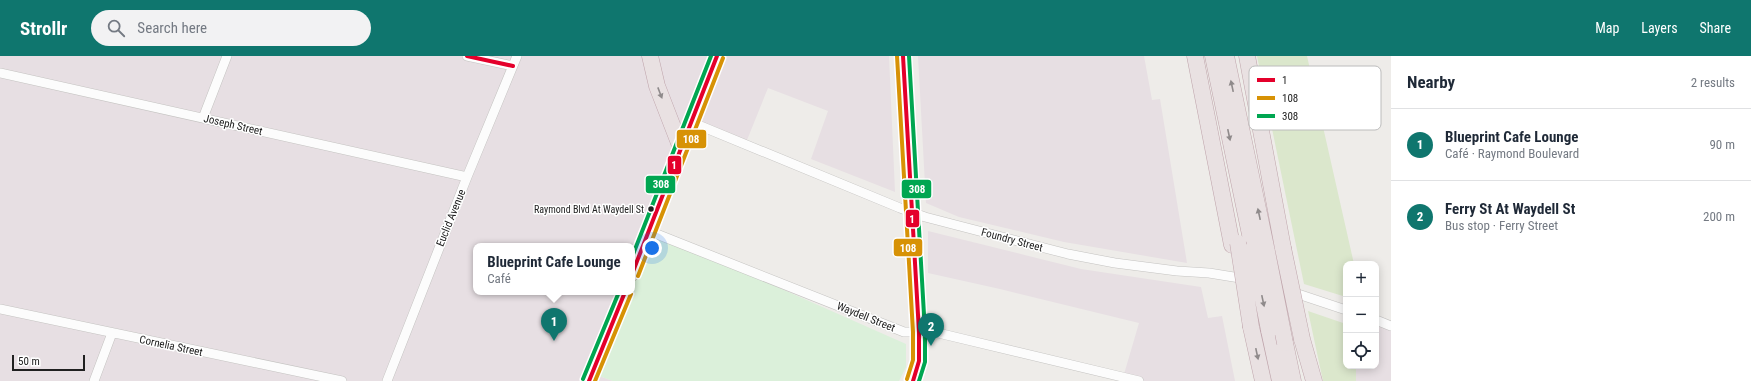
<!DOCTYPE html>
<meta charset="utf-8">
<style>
:root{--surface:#fff;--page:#f2f2f3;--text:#1f2937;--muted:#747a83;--line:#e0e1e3;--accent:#0f766e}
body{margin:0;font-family:"Roboto Condensed",sans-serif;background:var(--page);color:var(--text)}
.controls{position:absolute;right:12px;bottom:12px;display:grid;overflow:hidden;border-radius:8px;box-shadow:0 2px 10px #0003}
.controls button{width:36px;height:36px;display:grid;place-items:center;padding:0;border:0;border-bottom:1px solid var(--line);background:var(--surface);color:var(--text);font:20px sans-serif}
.scale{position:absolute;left:12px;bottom:10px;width:73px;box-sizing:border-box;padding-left:4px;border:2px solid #202020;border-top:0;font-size:11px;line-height:14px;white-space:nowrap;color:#202020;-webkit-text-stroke:3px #fff;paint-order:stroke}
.you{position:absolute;left:652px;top:192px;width:14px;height:14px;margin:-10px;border:3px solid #fff;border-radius:50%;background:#1a73e8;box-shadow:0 0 0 6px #1a73e833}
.badge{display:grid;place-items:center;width:26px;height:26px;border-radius:50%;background:var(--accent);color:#fff;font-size:13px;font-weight:700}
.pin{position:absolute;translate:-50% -33px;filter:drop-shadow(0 1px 2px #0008)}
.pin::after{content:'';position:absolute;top:21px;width:14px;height:12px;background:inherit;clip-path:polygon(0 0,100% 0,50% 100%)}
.popup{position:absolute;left:473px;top:187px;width:162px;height:52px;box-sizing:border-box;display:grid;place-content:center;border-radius:8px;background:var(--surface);filter:drop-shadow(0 1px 3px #0005);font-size:13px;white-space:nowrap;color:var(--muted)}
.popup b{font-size:15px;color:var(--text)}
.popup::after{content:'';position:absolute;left:50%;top:100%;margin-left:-8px;border:8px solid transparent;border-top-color:var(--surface)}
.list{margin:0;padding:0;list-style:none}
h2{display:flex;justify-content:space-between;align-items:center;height:52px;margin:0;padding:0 16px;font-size:17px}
h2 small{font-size:13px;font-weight:400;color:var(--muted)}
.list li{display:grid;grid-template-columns:26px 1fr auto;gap:12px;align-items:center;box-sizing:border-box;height:72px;padding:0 16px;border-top:1px solid var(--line)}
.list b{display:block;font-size:15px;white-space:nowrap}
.list p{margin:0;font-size:13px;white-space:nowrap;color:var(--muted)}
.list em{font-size:13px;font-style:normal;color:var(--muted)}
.icon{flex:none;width:22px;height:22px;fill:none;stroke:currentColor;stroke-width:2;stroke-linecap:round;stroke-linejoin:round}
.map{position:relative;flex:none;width:1391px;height:325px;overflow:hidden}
header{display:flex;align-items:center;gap:24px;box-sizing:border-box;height:56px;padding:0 20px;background:var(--accent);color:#fff}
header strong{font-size:19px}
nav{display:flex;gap:22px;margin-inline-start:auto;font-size:14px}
.search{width:280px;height:36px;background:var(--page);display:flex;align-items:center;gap:10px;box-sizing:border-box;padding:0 14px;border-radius:22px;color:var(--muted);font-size:15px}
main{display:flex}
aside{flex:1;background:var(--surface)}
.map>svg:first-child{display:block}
.industrial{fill:#e7dfe3}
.grass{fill:#dbe7cc}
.park{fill:#dbf0da}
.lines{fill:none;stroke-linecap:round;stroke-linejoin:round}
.street-casing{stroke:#c4c3c1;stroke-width:10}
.primary-casing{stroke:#a29a88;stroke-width:15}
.highway-casing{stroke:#bfa4ab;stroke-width:17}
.street{stroke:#fcfcfc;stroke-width:9}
.primary{stroke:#f0ece6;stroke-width:14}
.highway{stroke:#e9e1e2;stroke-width:16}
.highway-bridge-casing{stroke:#bfa4ab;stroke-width:17;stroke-linecap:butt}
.highway-bridge{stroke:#e9e1e2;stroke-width:16}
.bus-1-casing{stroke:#fff;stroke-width:7}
.bus-2-casing{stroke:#fff;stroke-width:7}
.bus-3-casing{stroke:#fff;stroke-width:7}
.bus-1{stroke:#e4002b;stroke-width:4}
.bus-2{stroke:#d79205;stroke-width:4}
.bus-3{stroke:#00a651;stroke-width:4}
.oneway{fill:#8f8a8b}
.bus-dot{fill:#202020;stroke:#fff;stroke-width:1.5}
.labels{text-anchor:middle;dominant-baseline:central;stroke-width:3;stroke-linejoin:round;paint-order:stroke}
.bus-label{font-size:10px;fill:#202020;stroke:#fff;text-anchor:end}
.street-label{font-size:11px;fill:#202020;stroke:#fff}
.key{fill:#fff;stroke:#bcbcbc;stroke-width:1}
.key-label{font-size:11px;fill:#202020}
.line-badge{stroke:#fff;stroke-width:1.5}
.badge-label{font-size:11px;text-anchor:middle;font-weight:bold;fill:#fff}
</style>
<header>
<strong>Strollr</strong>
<div class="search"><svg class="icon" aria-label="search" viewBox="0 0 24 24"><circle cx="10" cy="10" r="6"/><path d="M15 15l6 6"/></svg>Search here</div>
<nav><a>Map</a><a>Layers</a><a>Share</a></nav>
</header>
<main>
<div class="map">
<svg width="1391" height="325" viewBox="0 0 1391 325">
<rect width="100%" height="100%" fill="#eeece9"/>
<path class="industrial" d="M 0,0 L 889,0 L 895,136 L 811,103 L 828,55 L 768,32 L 745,89 L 693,68 L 632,219 L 632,190 L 476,190 L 476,236 L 625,236 L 591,317 L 613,325 L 0,325 Z
M 918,0 L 1144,0 L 1152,44 L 1160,43 L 1187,207 L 1064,186 L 959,161 L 926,147 Z
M 928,175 L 1081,213 L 1201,231 L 1208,262 L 1222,260 L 1235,325 L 1122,325 L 1139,267 L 1000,233 L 928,217 Z
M 1376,267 L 1391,272 L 1391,325 L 1356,325 L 1356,310 L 1376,310 Z"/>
<path class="grass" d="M 1257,0 L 1307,0 L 1354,208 L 1346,208 L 1346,241 L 1304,228 Z
M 1308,255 L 1346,268 L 1346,310 L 1356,310 L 1356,325 L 1323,325 Z"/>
<path class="park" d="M 651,175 L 906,288 L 906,311 L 899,325 L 613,325 L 591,317 L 625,236 L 632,236 L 632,219 Z"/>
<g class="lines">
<defs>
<path id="street" d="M 467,0 L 513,10
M 0,17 L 467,121
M 203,62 L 227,0
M 691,66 L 900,152 L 925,161 L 1068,198 L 1115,207 L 1177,215 L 1209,217 L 1246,223
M 649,175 L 904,276 L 934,276 L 1139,325
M 1289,235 L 1346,254
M 0,253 L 342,325
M 1376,264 L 1391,270
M 94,325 L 112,277
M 387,325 L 467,121 L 517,0"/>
<path id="primary" d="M 903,0 L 919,276 L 919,305 L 913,325
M 632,218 L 717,0
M 589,325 L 625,236"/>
<path id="highway" d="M 650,0 L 657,30 L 681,92
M 1195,0 L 1232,189
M 1213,0 L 1253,193
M 1226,0 L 1267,196
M 1247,0 L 1283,192
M 1251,271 L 1263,325
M 1269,274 L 1280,325
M 1302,283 L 1314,325
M 1285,287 L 1293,325"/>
</defs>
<use href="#street" class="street-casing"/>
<use href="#primary" class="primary-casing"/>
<use href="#highway" class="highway-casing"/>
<use href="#street" class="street"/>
<use href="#primary" class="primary"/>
<use href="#highway" class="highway"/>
<defs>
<path id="highway-bridge" d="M 1238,187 L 1251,271
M 1283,192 L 1302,283
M 1253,193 L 1269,274
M 1267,196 L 1285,287"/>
</defs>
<use href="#highway-bridge" class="highway-bridge-casing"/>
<use href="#highway-bridge" class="highway-bridge"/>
<defs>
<path id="bus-1" d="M 467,0 L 513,10
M 903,0 L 919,276 L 919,305 L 913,325
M 632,218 L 717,0
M 589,325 L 625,236"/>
<path id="bus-2" d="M 897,0 L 913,276 L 913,304 L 907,323
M 638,220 L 723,2
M 595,325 L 631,238"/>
<path id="bus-3" d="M 909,0 L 925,276 L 925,306 L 919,325
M 632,201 L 711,0
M 583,323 L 619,236"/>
</defs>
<use href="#bus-1" class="bus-1-casing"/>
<use href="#bus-2" class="bus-2-casing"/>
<use href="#bus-3" class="bus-3-casing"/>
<use href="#bus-1" class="bus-1"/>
<use href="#bus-2" class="bus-2"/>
<use href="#bus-3" class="bus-3"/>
</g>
<defs><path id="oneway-solid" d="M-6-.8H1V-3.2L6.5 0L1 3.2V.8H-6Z"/></defs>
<g class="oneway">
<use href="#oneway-solid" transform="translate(1232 30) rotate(-102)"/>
<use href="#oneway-solid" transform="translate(660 37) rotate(69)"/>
<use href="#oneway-solid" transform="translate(1229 79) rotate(78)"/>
<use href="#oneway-solid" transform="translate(1259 158) rotate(-102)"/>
<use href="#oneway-solid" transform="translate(1263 245) rotate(78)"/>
<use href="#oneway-solid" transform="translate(1257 298) rotate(78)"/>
</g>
<circle class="bus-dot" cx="651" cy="153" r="3.5"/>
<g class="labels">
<g class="bus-label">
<text x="644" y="153">Raymond Blvd At Waydell St</text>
</g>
<g class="street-label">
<text transform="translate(233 69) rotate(13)">Joseph Street</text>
<text transform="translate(451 162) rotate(-68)">Euclid Avenue</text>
<text transform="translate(1012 184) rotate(15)">Foundry Street</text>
<text transform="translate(866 261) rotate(22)">Waydell Street</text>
<text transform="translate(171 290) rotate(12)">Cornelia Street</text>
</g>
</g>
<rect x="1249" y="10" width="132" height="64" rx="6" class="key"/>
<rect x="1257" y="22" width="18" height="4" fill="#e4002b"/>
<rect x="1257" y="40" width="18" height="4" fill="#d79205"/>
<rect x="1257" y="58" width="18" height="4" fill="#00a651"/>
<g class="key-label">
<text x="1282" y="28">1</text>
<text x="1282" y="46">108</text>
<text x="1282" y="64">308</text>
</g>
<g class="line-badge">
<rect x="676" y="73" width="31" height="20" rx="4" fill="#d79205"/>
<rect x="667" y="99" width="15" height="20" rx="4" fill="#e4002b"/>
<rect x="645" y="119" width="31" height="19" rx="4" fill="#00a651"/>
<rect x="901" y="123" width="31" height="20" rx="4" fill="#00a651"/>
<rect x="905" y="153" width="15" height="19" rx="4" fill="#e4002b"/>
<rect x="893" y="182" width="30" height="19" rx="4" fill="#d79205"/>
</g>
<g class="badge-label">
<text x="691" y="87">108</text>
<text x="674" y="113">1</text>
<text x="661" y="132">308</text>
<text x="917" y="137">308</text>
<text x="912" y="167">1</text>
<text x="908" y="196">108</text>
</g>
</svg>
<div class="controls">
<button>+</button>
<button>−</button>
<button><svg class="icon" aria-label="locate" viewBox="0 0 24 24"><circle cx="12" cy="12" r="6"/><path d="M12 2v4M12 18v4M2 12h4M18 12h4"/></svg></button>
</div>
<div class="scale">50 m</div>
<div class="you"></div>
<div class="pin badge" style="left:554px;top:285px">1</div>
<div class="popup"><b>Blueprint Cafe Lounge</b>Café</div>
<div class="pin badge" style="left:931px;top:290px">2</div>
</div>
<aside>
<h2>Nearby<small>2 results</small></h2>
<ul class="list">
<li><span class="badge">1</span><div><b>Blueprint Cafe Lounge</b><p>Café · Raymond Boulevard</p></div><em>90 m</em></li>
<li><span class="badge">2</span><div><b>Ferry St At Waydell St</b><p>Bus stop · Ferry Street</p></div><em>200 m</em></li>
</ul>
</aside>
</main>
